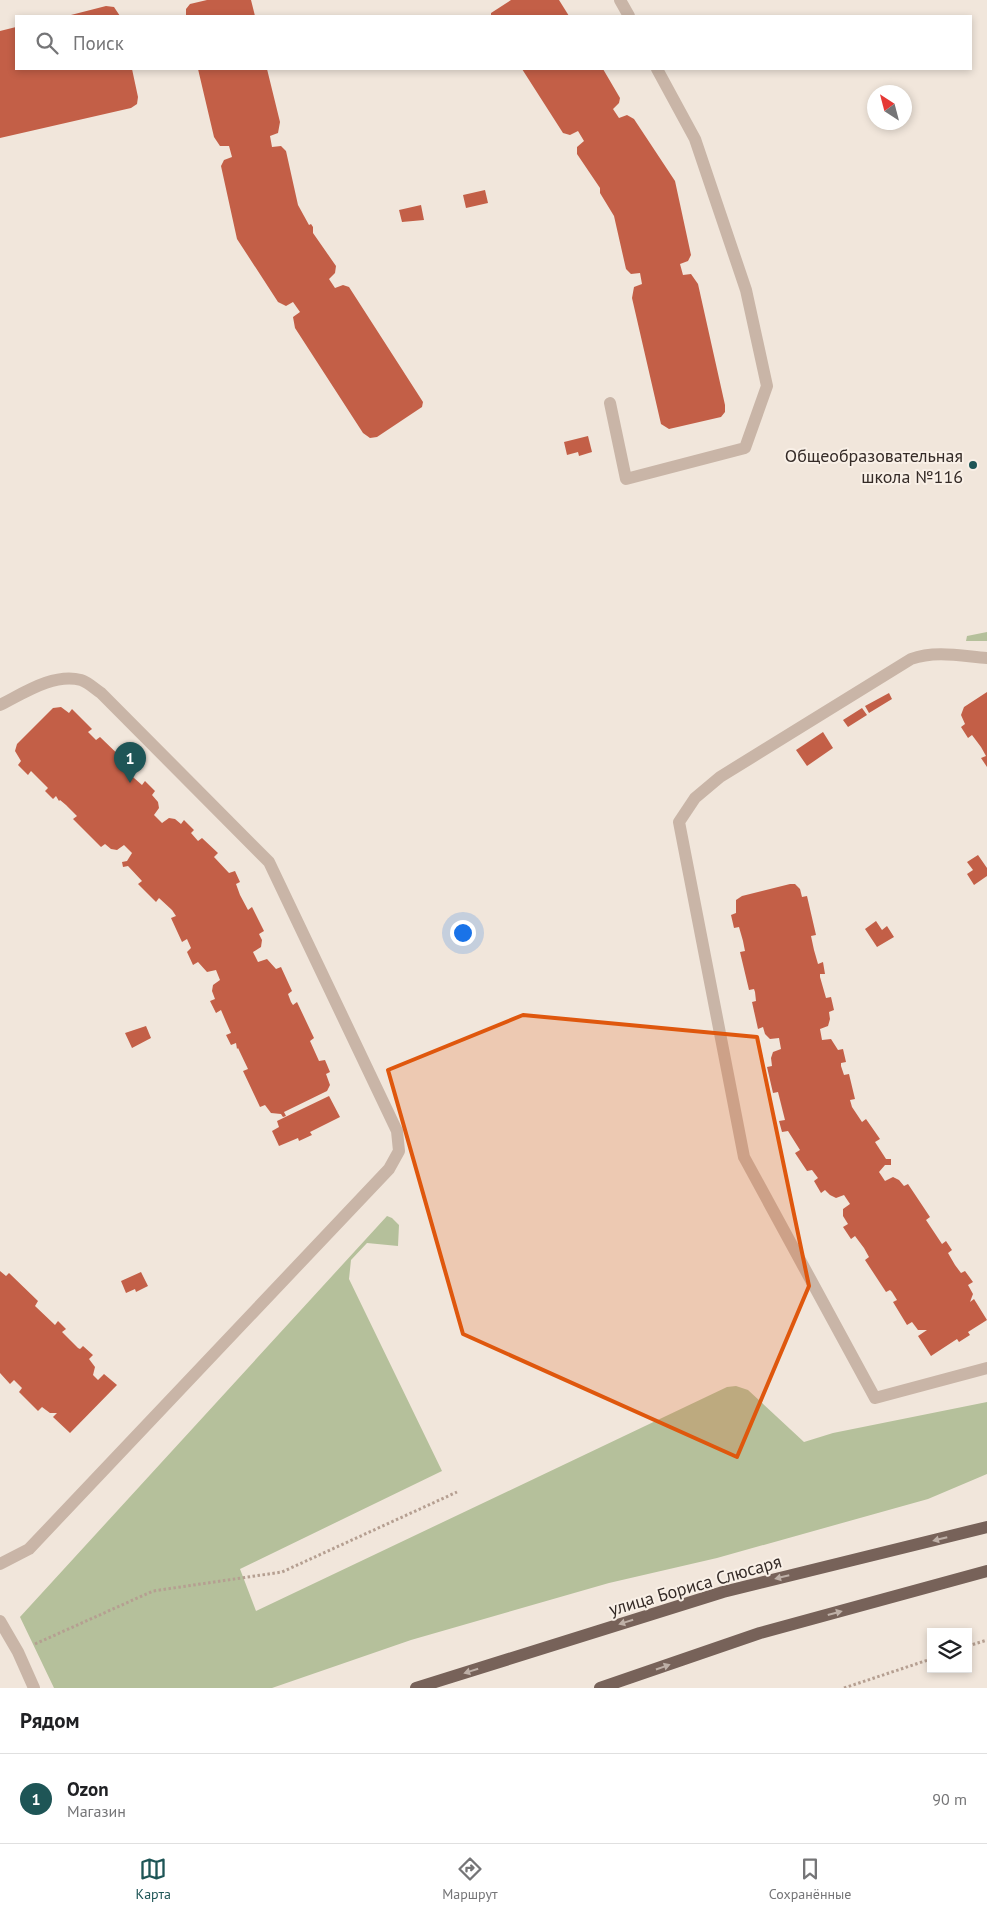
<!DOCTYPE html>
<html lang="ru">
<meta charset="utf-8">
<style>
:root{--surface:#fff;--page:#f6f6f6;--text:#202124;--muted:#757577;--line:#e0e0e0;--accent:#1e5556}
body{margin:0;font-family:"PT Sans",sans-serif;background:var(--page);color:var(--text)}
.controls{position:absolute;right:15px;bottom:15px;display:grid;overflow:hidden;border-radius:0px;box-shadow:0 2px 8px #0003}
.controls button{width:45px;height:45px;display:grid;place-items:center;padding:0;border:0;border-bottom:1px solid var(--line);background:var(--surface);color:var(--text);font:25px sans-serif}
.compass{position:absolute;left:867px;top:85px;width:45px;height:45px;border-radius:50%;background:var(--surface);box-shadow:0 2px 8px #0003;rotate:324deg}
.you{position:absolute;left:462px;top:932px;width:18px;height:18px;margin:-12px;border:4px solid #fff;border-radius:50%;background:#1a73e8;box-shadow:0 0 0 8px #1a73e833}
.badge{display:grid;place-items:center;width:32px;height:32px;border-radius:50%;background:var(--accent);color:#fff;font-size:16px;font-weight:700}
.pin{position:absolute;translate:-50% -41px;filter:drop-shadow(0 1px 2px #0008)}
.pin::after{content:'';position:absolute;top:26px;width:18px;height:15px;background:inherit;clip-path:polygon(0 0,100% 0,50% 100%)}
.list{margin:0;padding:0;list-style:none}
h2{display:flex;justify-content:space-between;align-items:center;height:65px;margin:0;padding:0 20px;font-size:21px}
h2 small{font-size:16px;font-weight:400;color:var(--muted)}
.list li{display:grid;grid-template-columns:32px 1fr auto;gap:15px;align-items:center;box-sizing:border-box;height:90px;padding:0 20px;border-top:1px solid var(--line)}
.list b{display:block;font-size:19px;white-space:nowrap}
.list p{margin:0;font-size:16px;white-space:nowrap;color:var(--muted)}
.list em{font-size:16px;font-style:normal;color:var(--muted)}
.icon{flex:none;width:28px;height:28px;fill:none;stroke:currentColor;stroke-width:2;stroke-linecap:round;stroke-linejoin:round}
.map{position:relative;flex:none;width:987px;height:1688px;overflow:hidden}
.search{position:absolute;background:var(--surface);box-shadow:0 2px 8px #0003;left:15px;right:15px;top:15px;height:55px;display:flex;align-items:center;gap:12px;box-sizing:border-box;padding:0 18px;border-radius:0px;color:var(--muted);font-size:19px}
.sheet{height:155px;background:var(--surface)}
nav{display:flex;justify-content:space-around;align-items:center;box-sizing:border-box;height:70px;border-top:1px solid var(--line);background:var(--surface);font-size:14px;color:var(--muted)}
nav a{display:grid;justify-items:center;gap:2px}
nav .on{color:var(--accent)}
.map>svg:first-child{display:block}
.green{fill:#b5c09b}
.building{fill:#c35f47}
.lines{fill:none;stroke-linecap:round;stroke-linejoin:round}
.path{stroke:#b59f91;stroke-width:3;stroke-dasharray:2.5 2.5;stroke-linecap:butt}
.minor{stroke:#c9b5a7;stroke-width:12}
.major{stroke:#776259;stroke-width:12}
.oneway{fill:#beb0a7}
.marked{fill:#df570d;fill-opacity:0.2;stroke:#df570d;stroke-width:4;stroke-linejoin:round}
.poi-dot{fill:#1e5556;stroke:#f9f0e7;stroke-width:2}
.labels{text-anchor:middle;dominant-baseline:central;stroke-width:4;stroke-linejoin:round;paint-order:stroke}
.poi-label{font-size:18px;fill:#352b27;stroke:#f9f0e7;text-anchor:end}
.street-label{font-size:18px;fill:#352b27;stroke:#f9f0e7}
</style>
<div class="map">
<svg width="987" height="1688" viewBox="0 0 987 1688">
<rect width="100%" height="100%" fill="#f1e6db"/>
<path class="green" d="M 987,632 L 987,641 L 966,641 L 967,636 Z
M 387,1216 L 392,1218 L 399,1225 L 398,1246 L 367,1243 L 351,1260 L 349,1279 L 442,1471 L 240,1569 L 256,1611 L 727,1387 L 736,1386 L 748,1390 L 804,1442 L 833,1433 L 987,1402 L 987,1474 L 928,1499 L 717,1558 L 609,1583 L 411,1640 L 272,1688 L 54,1688 L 20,1617 Z"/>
<path class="building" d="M 207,0 L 251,0 L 255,16 L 186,16 L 186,9 L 190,4 Z
M 511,0 L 559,0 L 569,16 L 491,16 L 491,13 Z
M 106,6 L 114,7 L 120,16 L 67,16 Z
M 16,27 L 16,69 L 132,69 L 138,97 L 137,104 L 131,108 L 0,138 L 0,31 Z
M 198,69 L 267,69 L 280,122 L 278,133 L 270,136 L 272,147 L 281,146 L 286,151 L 298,205 L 309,225 L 311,224 L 313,227 L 313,233 L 336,266 L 335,273 L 329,279 L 335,288 L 343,285 L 349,287 L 423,402 L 422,407 L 377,437 L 370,438 L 363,433 L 295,328 L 293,317 L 300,312 L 293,302 L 286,306 L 278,302 L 237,239 L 221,166 L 224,160 L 232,157 L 229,146 L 220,146 L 214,137 Z
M 522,69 L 603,69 L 620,98 L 619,103 L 613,109 L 619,118 L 627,115 L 634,119 L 675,181 L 691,255 L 688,261 L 680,264 L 683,275 L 691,274 L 698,284 L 725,405 L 725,412 L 721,417 L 669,429 L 661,424 L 632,298 L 634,287 L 642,284 L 640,273 L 631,274 L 626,269 L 614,216 L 600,193 L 600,188 L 577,154 L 577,147 L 584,141 L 578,131 L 570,135 L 563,133 Z
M 485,190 L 488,203 L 466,208 L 463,195 Z
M 421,205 L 424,220 L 402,222 L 399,210 Z
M 588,436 L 592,452 L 579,456 L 578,452 L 567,455 L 564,442 Z
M 987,692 L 987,767 L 981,758 L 986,756 L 981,747 L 972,735 L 968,738 L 961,727 L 965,724 L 961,715 L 964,707 Z
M 889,693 L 892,699 L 869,713 L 865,706 Z
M 61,707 L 69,713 L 72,709 L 92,729 L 88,732 L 96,740 L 100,737 L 128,764 L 124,768 L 134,778 L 142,785 L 145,781 L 155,791 L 152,795 L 158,802 L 159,808 L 154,815 L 162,823 L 169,818 L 175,819 L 181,824 L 184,820 L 194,830 L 191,833 L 198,841 L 202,838 L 218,853 L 214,857 L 229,873 L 235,871 L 240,882 L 236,884 L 240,895 L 248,910 L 252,907 L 264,931 L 259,934 L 262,940 L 261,947 L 253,952 L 258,962 L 267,959 L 276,969 L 281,967 L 292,991 L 288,994 L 291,1002 L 293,1005 L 297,1002 L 314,1038 L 310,1041 L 319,1061 L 325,1060 L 330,1072 L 326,1074 L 330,1085 L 327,1091 L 284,1112 L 286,1116 L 283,1117 L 281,1114 L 271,1113 L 265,1105 L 260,1107 L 243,1071 L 248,1069 L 238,1048 L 237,1049 L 236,1043 L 231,1045 L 226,1035 L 231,1033 L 227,1024 L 221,1010 L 216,1013 L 210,1001 L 215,999 L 212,991 L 213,985 L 220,980 L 216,970 L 207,972 L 198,962 L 193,965 L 187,952 L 191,948 L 187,939 L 182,942 L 171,918 L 176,916 L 172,910 L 159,898 L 156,902 L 138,884 L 142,881 L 128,866 L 123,867 L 122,862 L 127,861 L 132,853 L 124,845 L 117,850 L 111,849 L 105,844 L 101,847 L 73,819 L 77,816 L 66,805 L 60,800 L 59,801 L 56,796 L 53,799 L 45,791 L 48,788 L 31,771 L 28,775 L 18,765 L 21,761 L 15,751 L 17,744 L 53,708 Z
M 862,708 L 867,715 L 848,727 L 843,720 Z
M 823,732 L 833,748 L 807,766 L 796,750 Z
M 978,855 L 987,868 L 987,876 L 974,885 L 967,874 L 973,870 L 967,862 Z
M 790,884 L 795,884 L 800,889 L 802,897 L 807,896 L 816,935 L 811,936 L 814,950 L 818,964 L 823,962 L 825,974 L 820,974 L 820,977 L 826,998 L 831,997 L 834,1010 L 829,1012 L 830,1019 L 828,1026 L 820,1029 L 822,1040 L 831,1039 L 838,1050 L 843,1049 L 846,1062 L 841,1063 L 841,1066 L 844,1075 L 849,1074 L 855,1099 L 850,1100 L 852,1107 L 862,1122 L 866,1119 L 880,1139 L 875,1142 L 886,1159 L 891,1159 L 891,1165 L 885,1165 L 879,1172 L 885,1181 L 893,1177 L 899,1180 L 904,1186 L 908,1184 L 930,1217 L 926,1220 L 942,1244 L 946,1241 L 952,1250 L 948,1253 L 955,1265 L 961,1273 L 965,1271 L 973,1282 L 968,1285 L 973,1294 L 970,1302 L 974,1299 L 987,1320 L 968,1332 L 970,1335 L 959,1342 L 957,1339 L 931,1356 L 918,1336 L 927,1330 L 918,1330 L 912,1322 L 907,1325 L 893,1302 L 897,1300 L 892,1292 L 890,1290 L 886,1292 L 865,1260 L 869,1257 L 864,1248 L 855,1236 L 851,1239 L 843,1227 L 848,1224 L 843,1216 L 843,1209 L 850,1204 L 844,1195 L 836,1198 L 830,1195 L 825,1190 L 821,1193 L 814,1181 L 818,1178 L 812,1170 L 807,1171 L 795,1153 L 800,1150 L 788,1131 L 782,1132 L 779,1121 L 785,1120 L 778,1092 L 773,1093 L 767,1067 L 772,1066 L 771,1058 L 773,1052 L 781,1049 L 779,1038 L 770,1039 L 765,1034 L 763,1027 L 758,1029 L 752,1002 L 756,1001 L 755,992 L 754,989 L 749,990 L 740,952 L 745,951 L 743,941 L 739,927 L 734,928 L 731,915 L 736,913 L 736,900 L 742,896 Z
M 876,921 L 882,930 L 887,926 L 894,937 L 877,947 L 865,929 Z
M 146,1026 L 151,1038 L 132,1048 L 125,1033 Z
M 329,1096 L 340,1117 L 310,1132 L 312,1135 L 299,1141 L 298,1138 L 279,1146 L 272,1131 L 279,1127 L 277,1121 Z
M 0,1271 L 6,1276 L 9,1273 L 38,1301 L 35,1306 L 55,1325 L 58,1321 L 66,1329 L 62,1332 L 78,1348 L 80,1349 L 83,1346 L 93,1355 L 89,1359 L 95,1367 L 93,1375 L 98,1380 L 104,1374 L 117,1385 L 70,1433 L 53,1417 L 57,1413 L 50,1413 L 42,1407 L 38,1411 L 19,1392 L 22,1388 L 14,1380 L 10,1384 L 0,1373 Z
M 141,1272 L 148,1286 L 136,1292 L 135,1289 L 126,1293 L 121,1281 Z"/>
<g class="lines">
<path class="path" d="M 35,1644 L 153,1591 L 282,1572 L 457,1492
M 968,1646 L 987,1640
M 844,1688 L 931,1659"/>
<path class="minor" d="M 620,0 L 629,16
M 610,403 L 626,479 L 745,448 L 767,386 L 746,290 L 695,139 L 657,69
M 987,658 C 962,656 935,650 911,659 L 720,777 L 695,798 L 679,822 L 744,1157 L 875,1398 L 987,1368
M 0,705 C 24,693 53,673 81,680 C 88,682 95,689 101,693 L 269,862 L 397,1131 L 399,1151 L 389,1169 L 29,1549 L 0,1564
M 0,1621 L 18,1652 L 34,1688"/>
<path class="major" d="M 416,1688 L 723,1592 L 987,1527
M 600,1688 L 760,1633 L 987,1571"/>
</g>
<defs><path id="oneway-solid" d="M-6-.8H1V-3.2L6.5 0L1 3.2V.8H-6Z" transform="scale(1.25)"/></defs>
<g class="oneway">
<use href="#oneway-solid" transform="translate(940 1539) rotate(166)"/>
<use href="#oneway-solid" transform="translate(782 1577) rotate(166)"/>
<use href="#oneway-solid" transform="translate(835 1613) rotate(-15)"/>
<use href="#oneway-solid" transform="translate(626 1622) rotate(163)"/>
<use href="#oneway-solid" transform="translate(663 1667) rotate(-19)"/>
<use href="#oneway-solid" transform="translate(471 1671) rotate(163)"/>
</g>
<path class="marked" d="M 523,1015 L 757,1037 L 809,1286 L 737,1457 L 463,1334 L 388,1070 Z"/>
<circle class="poi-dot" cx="973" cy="465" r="5"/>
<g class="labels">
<g class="poi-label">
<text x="963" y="455">Общеобразовательная<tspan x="963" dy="21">школа №116</tspan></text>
</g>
<g class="street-label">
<text transform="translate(695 1585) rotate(-16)">улица Бориса Слюсаря</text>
</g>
</g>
</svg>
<div class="controls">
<button><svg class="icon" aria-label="layers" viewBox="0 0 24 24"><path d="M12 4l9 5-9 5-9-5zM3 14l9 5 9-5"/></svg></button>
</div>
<svg class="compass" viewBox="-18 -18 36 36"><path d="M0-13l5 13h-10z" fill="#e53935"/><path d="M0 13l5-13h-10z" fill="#757577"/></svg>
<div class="you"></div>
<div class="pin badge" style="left:130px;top:783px">1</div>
<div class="search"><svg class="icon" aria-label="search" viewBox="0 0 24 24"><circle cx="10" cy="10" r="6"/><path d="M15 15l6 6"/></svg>Поиск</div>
</div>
<section class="sheet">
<h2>Рядом<small></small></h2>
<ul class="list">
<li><span class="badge">1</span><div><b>Ozon</b><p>Магазин</p></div><em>90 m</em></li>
</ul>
</section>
<nav>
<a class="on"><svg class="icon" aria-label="map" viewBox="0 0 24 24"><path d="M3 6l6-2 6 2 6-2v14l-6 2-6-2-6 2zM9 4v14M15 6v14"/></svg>Карта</a>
<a><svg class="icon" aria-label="directions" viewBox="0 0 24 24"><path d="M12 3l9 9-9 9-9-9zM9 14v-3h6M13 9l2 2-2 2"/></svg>Маршрут</a>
<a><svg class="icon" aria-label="saved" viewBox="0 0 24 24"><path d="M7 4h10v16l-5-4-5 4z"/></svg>Сохранённые</a>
</nav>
